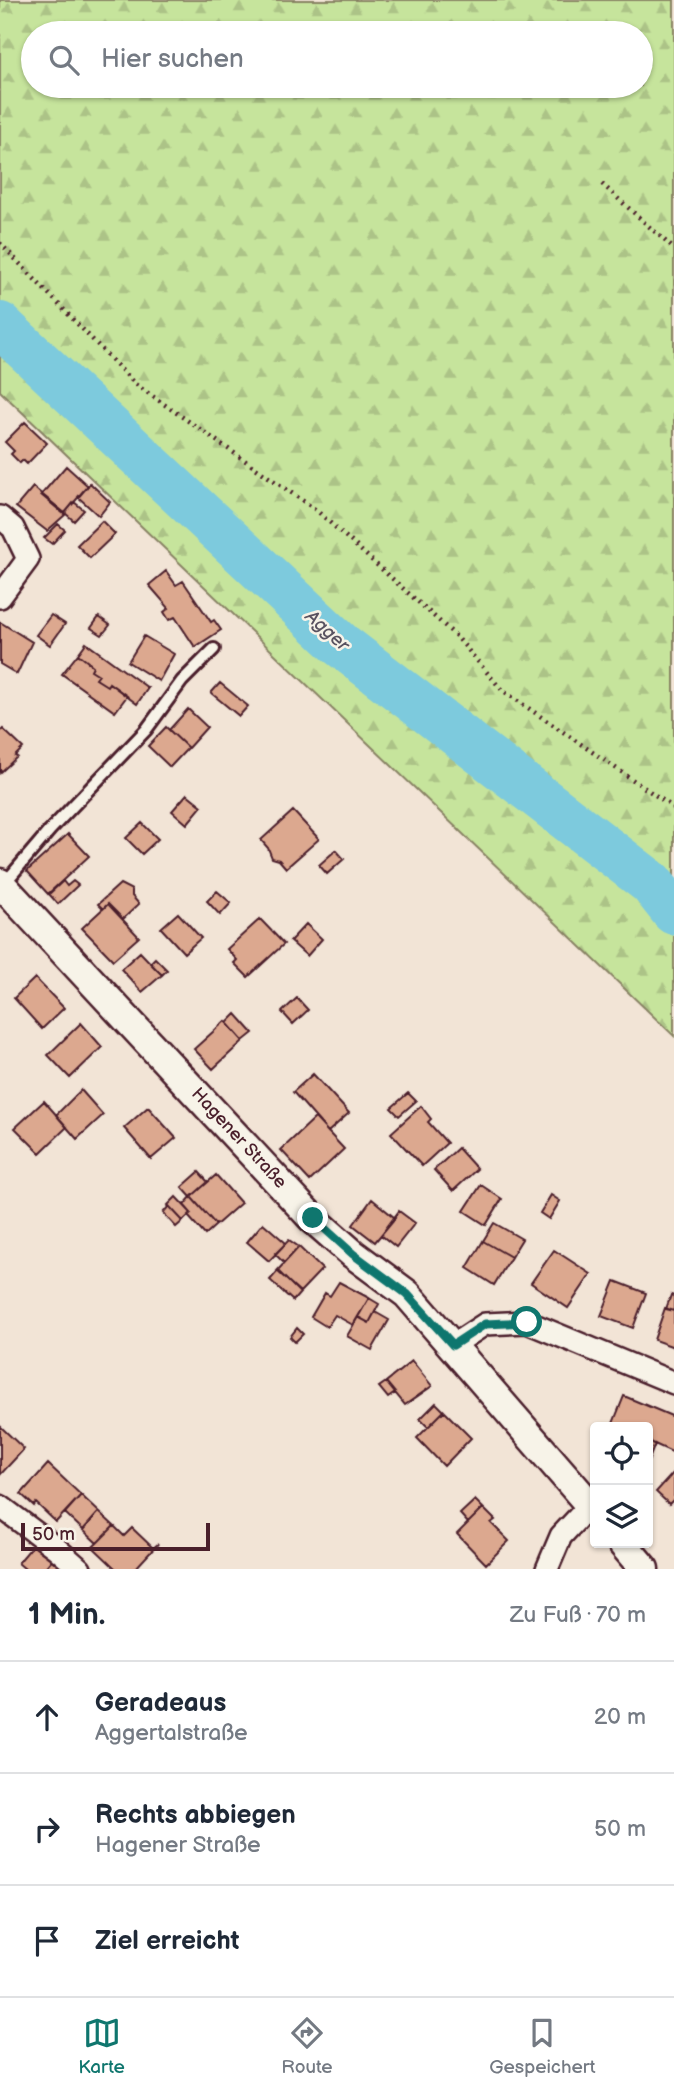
<!DOCTYPE html>
<html lang="de">
<meta charset="utf-8">
<style>
:root{--surface:#fff;--page:#f6f6f7;--text:#1f2937;--muted:#747a83;--line:#e0e1e3;--accent:#0f766e}
body{margin:0;font-family:"Balsamiq Sans",sans-serif;background:var(--page);color:var(--text)}
.controls{position:absolute;right:21px;bottom:21px;display:grid;overflow:hidden;border-radius:7px;box-shadow:0 2px 5px #0004}
.controls button{width:63px;height:63px;display:grid;place-items:center;padding:0;border:0;border-bottom:2px solid var(--line);background:var(--surface);color:var(--text);font:35px sans-serif}
.scale{position:absolute;left:21px;bottom:18px;width:189px;box-sizing:border-box;padding-left:7px;border:4px solid #4a1f2b;border-top:0;font-size:19px;line-height:24px;white-space:nowrap;color:#4a1f2b;-webkit-text-stroke:5px #f7f3e8;paint-order:stroke}
.stop{position:absolute;width:21px;height:21px;margin:-16px;border:5px solid #0f766e;border-radius:50%;background:#fff}
.stop.end{background:#0f766e;border-color:#fff;box-shadow:0 2px 7px #0008}
.list{margin:0;padding:0;list-style:none}
h2{display:flex;justify-content:space-between;align-items:center;height:91px;margin:0;padding:0 28px;font-size:30px}
h2 small{font-size:23px;font-weight:400;color:var(--muted)}
.list li{display:grid;grid-template-columns:46px 1fr auto;gap:21px;align-items:center;box-sizing:border-box;height:112px;padding:0 28px;border-top:2px solid var(--line)}
.list b{display:block;font-size:26px;white-space:nowrap}
.list p{margin:0;font-size:23px;white-space:nowrap;color:var(--muted)}
.list em{font-size:23px;font-style:normal;color:var(--muted)}
.icon{flex:none;width:38px;height:38px;fill:none;stroke:currentColor;stroke-width:2;stroke-linecap:round;stroke-linejoin:round}
.map{position:relative;flex:none;width:674px;height:1569px;overflow:hidden}
.search{position:absolute;background:var(--surface);box-shadow:0 2px 5px #0004;left:21px;right:21px;top:21px;height:77px;display:flex;align-items:center;gap:18px;box-sizing:border-box;padding:0 24px;border-radius:38px;color:var(--muted);font-size:26px}
.sheet{height:427px;background:var(--surface)}
nav{display:flex;justify-content:space-around;align-items:center;box-sizing:border-box;height:98px;border-top:2px solid var(--line);background:var(--surface);font-size:19px;color:var(--muted)}
nav a{display:grid;justify-items:center;gap:4px}
nav .on{color:var(--accent)}
.map>svg:first-child{display:block}
.forest{fill:url(#forest-firs);stroke:#888264;stroke-width:2;fill-rule:evenodd}
.lines{fill:none;stroke-linecap:round;stroke-linejoin:round}
.river{stroke:#7dcadd;stroke-width:46}
.building{fill:#dca88f;stroke:#4a1f2b;stroke-width:2}
.service-casing{stroke:#4a1f2b;stroke-width:16}
.minor-casing{stroke:#4a1f2b;stroke-width:26}
.secondary-casing{stroke:#4a1f2b;stroke-width:33}
.path{stroke:#4a1f2b;stroke-width:4.5;stroke-dasharray:2 5;stroke-linecap:butt}
.service{stroke:#f7f3e8;stroke-width:10}
.minor{stroke:#f7f3e8;stroke-width:21}
.secondary{stroke:#f7f3e8;stroke-width:28}
.route{stroke:#0f766e;stroke-width:9}
.labels{text-anchor:middle;dominant-baseline:central;stroke-width:5;stroke-linejoin:round;paint-order:stroke}
.street-label{font-size:18px;fill:#4a1f2b;stroke:#f7f3e8}
.water-label{font-size:19px;font-style:italic;fill:#595260;stroke:#f7f3e8}
</style>
<div class="map">
<svg width="674" height="1569" viewBox="0 0 674 1569">
<defs>
<pattern id="forest-firs" width="22" height="20" patternUnits="userSpaceOnUse" patternTransform="scale(1.75)"><rect width="22" height="20" fill="#c6e49c"/><path d="M5 1l3.5 6h-7zM16 11l3.5 6h-7z" fill="#acc387"/></pattern>
</defs>
<rect width="100%" height="100%" fill="#f2e4d6"/>
<filter id="ink" filterUnits="userSpaceOnUse"><feTurbulence type="fractalNoise" baseFrequency=".0143" numOctaves="2"/><feDisplacementMap in="SourceGraphic" scale="14" xChannelSelector="R" yChannelSelector="G"/><feConvolveMatrix kernelMatrix="1 2 1 2 8 2 1 2 1" color-interpolation-filters="sRGB"/></filter>
<g filter="url(#ink)">
<path class="forest" d="M 0,0 L 674,0 L 674,1036 L 0,391 ZM 33,33 L 641,33 L 641,86 L 33,86 Z"/>
<g class="lines">
<path class="river" d="M 0,325 L 340,644 L 651,883 L 674,912"/>
</g>
<path class="building" d="M 25,422 L 47,443 L 27,464 L 23,460 L 20,463 L 11,454 L 14,451 L 5,442 Z
M 66,466 L 88,486 L 64,514 L 41,495 Z
M 90,483 L 110,502 L 99,516 L 78,497 Z
M 33,487 L 66,514 L 47,531 L 16,507 Z
M 74,502 L 84,510 L 74,521 L 65,513 Z
M 102,521 L 115,534 L 90,558 L 77,545 Z
M 58,524 L 65,530 L 52,544 L 44,538 Z
M 166,571 L 176,585 L 183,581 L 211,622 L 214,620 L 221,630 L 195,647 L 175,617 L 169,620 L 164,612 L 169,608 L 149,585 Z
M 51,615 L 65,624 L 50,645 L 36,635 Z
M 99,617 L 110,625 L 102,635 L 91,628 Z
M 0,622 L 32,642 L 17,674 L 0,664 Z
M 144,636 L 174,654 L 159,681 L 128,662 Z
M 86,643 L 148,688 L 137,704 L 109,683 L 107,686 L 96,679 L 99,675 L 91,670 L 93,666 L 78,654 Z
M 78,654 L 93,666 L 91,670 L 99,675 L 96,679 L 107,686 L 109,683 L 127,696 L 115,712 L 62,674 Z
M 220,683 L 248,706 L 239,716 L 211,693 Z
M 188,709 L 207,727 L 188,748 L 169,730 Z
M 166,727 L 188,748 L 170,767 L 148,746 Z
M 3,729 L 23,748 L 15,756 L 17,757 L 0,773 L 0,732 Z
M 187,794 L 202,806 L 187,824 L 172,811 Z
M 293,811 L 319,839 L 286,868 L 279,860 L 272,858 L 268,848 L 261,840 Z
M 142,823 L 158,839 L 142,854 L 126,838 Z
M 68,834 L 89,856 L 48,894 L 27,871 Z
M 336,850 L 344,859 L 327,874 L 319,865 Z
M 63,881 L 67,886 L 73,881 L 78,885 L 58,904 L 49,894 Z
M 120,884 L 132,890 L 132,896 L 139,904 L 123,919 L 108,904 L 103,909 L 98,904 Z
M 217,891 L 231,903 L 220,915 L 207,901 Z
M 108,904 L 139,937 L 113,960 L 82,928 Z
M 178,913 L 201,938 L 184,953 L 161,928 Z
M 260,919 L 284,944 L 248,977 L 234,963 L 237,960 L 227,949 Z
M 306,924 L 322,939 L 307,956 L 290,941 Z
M 140,952 L 162,975 L 142,992 L 121,969 Z
M 155,958 L 167,970 L 162,975 L 150,963 Z
M 35,978 L 64,1008 L 42,1029 L 14,998 Z
M 297,998 L 308,1010 L 293,1024 L 282,1012 Z
M 236,1014 L 253,1033 L 243,1041 L 227,1023 Z
M 225,1021 L 243,1041 L 213,1069 L 194,1049 Z
M 81,1023 L 102,1047 L 70,1078 L 48,1055 Z
M 313,1074 L 349,1113 L 328,1132 L 293,1092 Z
M 81,1090 L 103,1115 L 77,1139 L 56,1115 Z
M 408,1093 L 416,1101 L 399,1116 L 391,1108 Z
M 44,1101 L 67,1127 L 40,1153 L 15,1128 Z
M 421,1106 L 431,1119 L 428,1122 L 447,1143 L 422,1166 L 391,1133 Z
M 148,1107 L 176,1138 L 151,1159 L 124,1128 Z
M 315,1118 L 344,1149 L 310,1181 L 281,1150 Z
M 458,1148 L 477,1169 L 453,1191 L 434,1170 Z
M 199,1172 L 208,1182 L 191,1197 L 182,1187 Z
M 216,1175 L 241,1203 L 216,1225 L 191,1197 Z
M 481,1185 L 502,1199 L 486,1225 L 464,1211 Z
M 551,1195 L 560,1201 L 549,1219 L 540,1213 Z
M 176,1197 L 191,1213 L 183,1221 L 168,1205 Z
M 191,1197 L 216,1225 L 205,1235 L 188,1216 L 191,1213 L 184,1205 Z
M 372,1199 L 395,1218 L 375,1242 L 353,1225 Z
M 169,1206 L 183,1221 L 176,1227 L 163,1213 Z
M 399,1211 L 415,1223 L 396,1247 L 381,1235 Z
M 263,1223 L 286,1243 L 269,1261 L 247,1242 Z
M 494,1223 L 522,1239 L 511,1257 L 483,1241 Z
M 289,1240 L 299,1247 L 284,1263 L 275,1254 Z
M 483,1241 L 511,1257 L 494,1285 L 467,1268 Z
M 299,1247 L 322,1269 L 300,1292 L 277,1271 Z
M 554,1250 L 591,1274 L 568,1308 L 531,1283 Z
M 278,1271 L 300,1293 L 293,1301 L 270,1280 Z
M 615,1281 L 646,1293 L 633,1328 L 601,1316 Z
M 339,1282 L 369,1298 L 353,1325 L 335,1315 L 327,1327 L 311,1317 L 325,1293 L 330,1296 Z
M 671,1295 L 674,1296 L 674,1311 L 666,1309 Z
M 369,1298 L 379,1304 L 369,1323 L 358,1317 Z
M 665,1308 L 674,1311 L 674,1347 L 654,1340 Z
M 375,1312 L 389,1320 L 372,1350 L 347,1336 L 358,1317 L 369,1323 Z
M 297,1328 L 303,1334 L 295,1342 L 290,1337 Z
M 412,1361 L 432,1386 L 405,1405 L 386,1382 Z
M 386,1382 L 395,1393 L 388,1398 L 379,1387 Z
M 624,1396 L 674,1417 L 674,1453 L 648,1441 L 648,1427 L 612,1426 Z
M 436,1403 L 444,1411 L 428,1427 L 420,1419 Z
M 444,1411 L 471,1438 L 444,1466 L 417,1438 Z
M 0,1426 L 24,1449 L 0,1475 Z
M 648,1441 L 655,1444 L 648,1462 Z
M 48,1464 L 81,1495 L 56,1522 L 36,1503 L 34,1506 L 21,1494 Z
M 674,1472 L 674,1499 L 669,1504 L 656,1492 Z
M 81,1495 L 99,1512 L 83,1530 L 65,1513 Z
M 475,1500 L 483,1508 L 468,1523 L 460,1514 Z
M 483,1508 L 495,1520 L 491,1523 L 509,1541 L 486,1564 L 457,1534 Z
M 99,1512 L 114,1526 L 97,1543 L 83,1530 Z
M 114,1526 L 124,1536 L 132,1528 L 153,1548 L 158,1544 L 135,1569 L 116,1569 L 93,1547 Z
M 34,1544 L 53,1558 L 44,1569 L 25,1569 L 18,1563 Z
M 53,1558 L 66,1569 L 44,1569 Z"/>
<g class="lines">
<defs>
<path id="service" d="M 4,884 L 50,830 L 146,730 L 182,681 L 214,649"/>
<path id="minor" d="M 0,517 L 13,528 L 28,559 L 0,597
M 453,1345 L 485,1324 L 527,1322 L 674,1383
M 0,1506 L 56,1548 L 80,1569
M 547,1569 L 561,1536 L 590,1505"/>
<path id="secondary" d="M 0,883 L 312,1218 L 353,1254 L 407,1294 L 595,1511
M 622,1543 L 644,1569"/>
</defs>
<use href="#service" class="service-casing"/>
<use href="#minor" class="minor-casing"/>
<use href="#secondary" class="secondary-casing"/>
<path class="path" d="M 602,184 L 674,249
M 0,243 L 135,384 L 316,510 L 457,637 L 502,690 L 674,808"/>
<use href="#service" class="service"/>
<use href="#minor" class="minor"/>
<use href="#secondary" class="secondary"/>
</g>
</g>
<g class="lines" filter="url(#ink)">
<path class="route" d="M 313,1218 L 353,1254 L 407,1294 L 453,1345 L 485,1324 L 527,1322"/>
</g>
<g class="labels">
<g class="street-label">
<text transform="translate(239 1138) rotate(47)">Hagener Straße</text>
</g>
<g class="water-label">
<text transform="translate(327 631) rotate(42)">Agger</text>
</g>
</g>
</svg>
<div class="controls">
<button><svg class="icon" aria-label="locate" viewBox="0 0 24 24"><circle cx="12" cy="12" r="6"/><path d="M12 2v4M12 18v4M2 12h4M18 12h4"/></svg></button>
<button><svg class="icon" aria-label="layers" viewBox="0 0 24 24"><path d="M12 4l9 5-9 5-9-5zM3 14l9 5 9-5"/></svg></button>
</div>
<div class="scale">50 m</div>
<div class="stop" style="left:527px;top:1322px"></div>
<div class="stop end" style="left:313px;top:1218px"></div>
<div class="search"><svg class="icon" aria-label="search" viewBox="0 0 24 24"><circle cx="10" cy="10" r="6"/><path d="M15 15l6 6"/></svg>Hier suchen</div>
</div>
<section class="sheet">
<h2>1 Min.<small>Zu Fuß · 70 m</small></h2>
<ul class="list">
<li><svg class="icon" aria-label="ahead" viewBox="0 0 24 24"><path d="M12 20V5M6 11l6-6 6 6"/></svg><div><b>Geradeaus</b><p>Aggertalstraße</p></div><em>20 m</em></li>
<li><svg class="icon" aria-label="right" viewBox="0 0 24 24"><path d="M7 20v-9h11M14 6l5 5-5 5"/></svg><div><b>Rechts abbiegen</b><p>Hagener Straße</p></div><em>50 m</em></li>
<li><svg class="icon" aria-label="arrive" viewBox="0 0 24 24"><path d="M6 21V4h12l-3 4 3 4H6"/></svg><div><b>Ziel erreicht</b></div></li>
</ul>
</section>
<nav>
<a class="on"><svg class="icon" aria-label="map" viewBox="0 0 24 24"><path d="M3 6l6-2 6 2 6-2v14l-6 2-6-2-6 2zM9 4v14M15 6v14"/></svg>Karte</a>
<a><svg class="icon" aria-label="directions" viewBox="0 0 24 24"><path d="M12 3l9 9-9 9-9-9zM9 14v-3h6M13 9l2 2-2 2"/></svg>Route</a>
<a><svg class="icon" aria-label="saved" viewBox="0 0 24 24"><path d="M7 4h10v16l-5-4-5 4z"/></svg>Gespeichert</a>
</nav>
